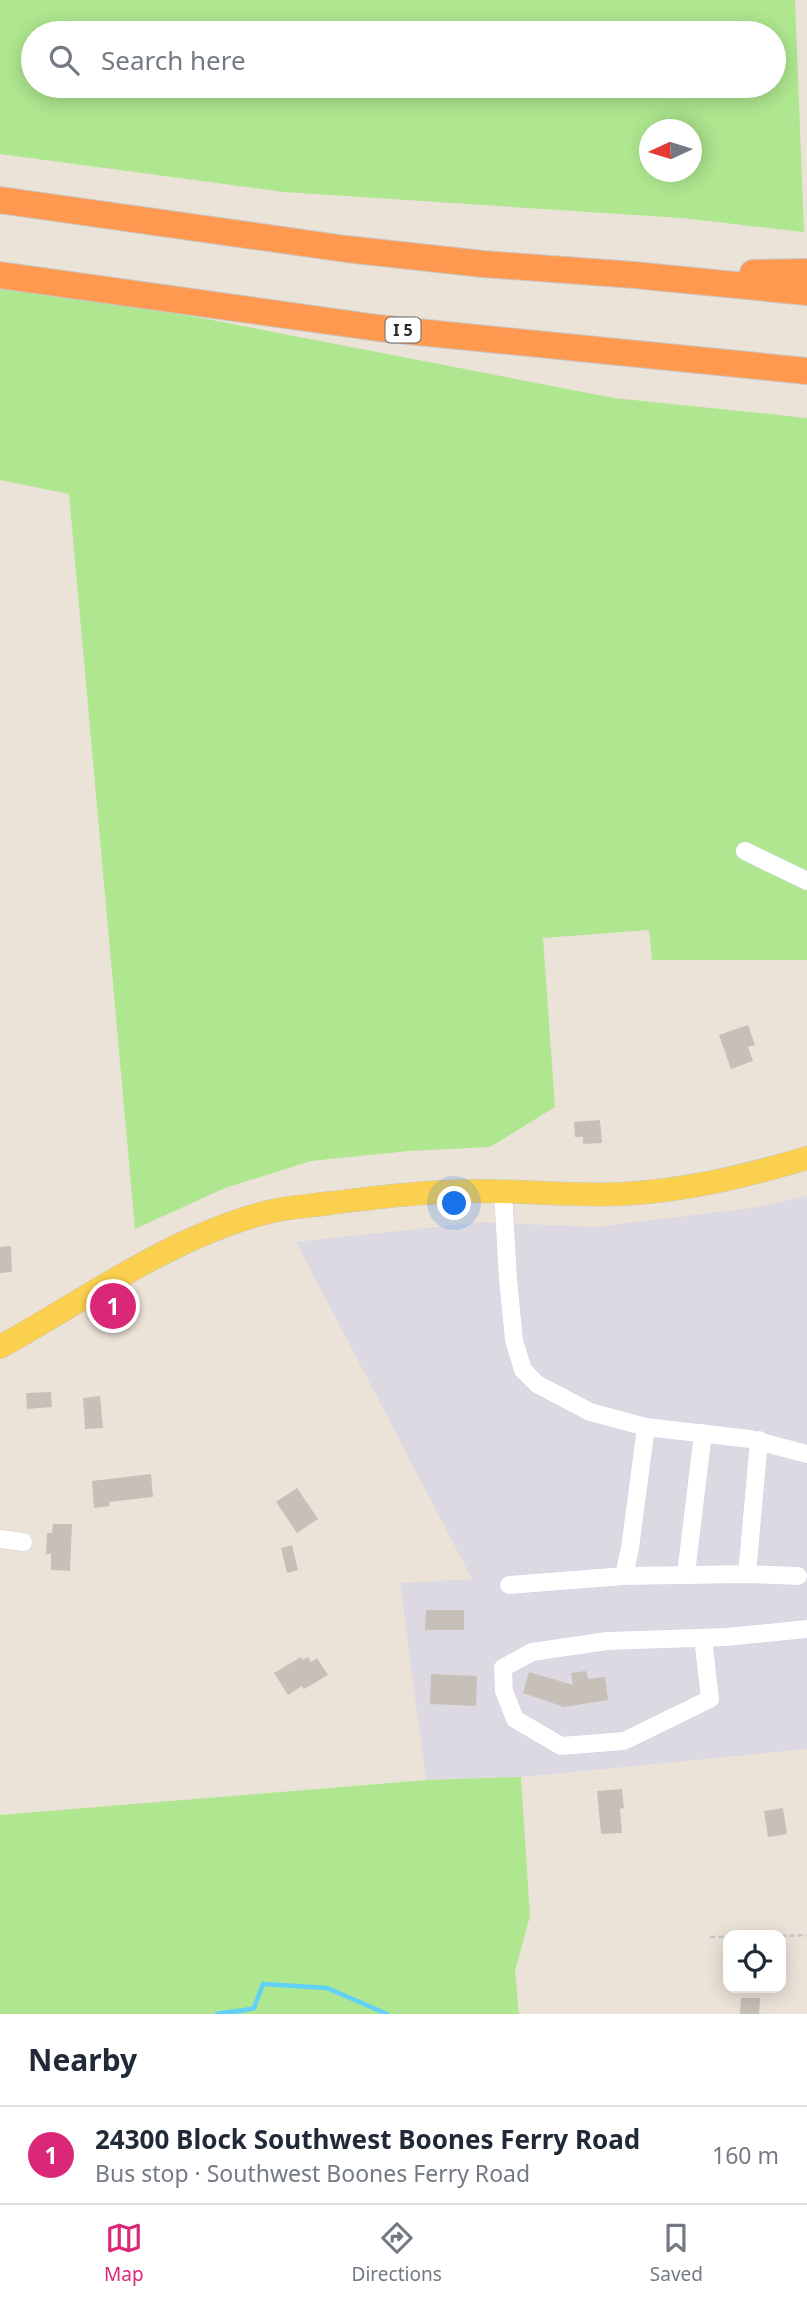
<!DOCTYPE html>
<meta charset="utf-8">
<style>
:root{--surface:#fff;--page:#f6f6f7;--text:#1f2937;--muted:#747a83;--line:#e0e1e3;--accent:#db2777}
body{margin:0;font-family:"Noto Sans",sans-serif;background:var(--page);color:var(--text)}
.controls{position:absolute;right:21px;bottom:21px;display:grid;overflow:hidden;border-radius:14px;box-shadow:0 4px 18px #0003}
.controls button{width:63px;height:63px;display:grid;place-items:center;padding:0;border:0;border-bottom:2px solid var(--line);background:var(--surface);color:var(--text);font:35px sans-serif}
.compass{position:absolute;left:639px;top:119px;width:63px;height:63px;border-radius:50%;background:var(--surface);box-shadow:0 4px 18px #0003;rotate:266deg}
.you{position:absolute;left:455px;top:1204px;width:24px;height:24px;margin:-18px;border:5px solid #fff;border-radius:50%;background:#1a73e8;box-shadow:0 0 0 10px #1a73e833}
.badge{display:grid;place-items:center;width:46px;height:46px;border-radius:50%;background:var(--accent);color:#fff;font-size:23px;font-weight:700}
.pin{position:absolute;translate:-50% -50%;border:4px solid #fff;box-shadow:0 2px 7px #0006}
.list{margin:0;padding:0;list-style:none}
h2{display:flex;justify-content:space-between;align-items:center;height:91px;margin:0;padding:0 28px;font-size:30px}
h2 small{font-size:23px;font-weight:400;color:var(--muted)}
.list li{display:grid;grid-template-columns:46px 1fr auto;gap:21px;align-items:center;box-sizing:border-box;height:98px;padding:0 28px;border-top:2px solid var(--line)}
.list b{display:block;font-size:26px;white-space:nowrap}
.list p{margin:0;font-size:23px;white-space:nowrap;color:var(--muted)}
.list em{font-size:23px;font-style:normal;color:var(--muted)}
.icon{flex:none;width:38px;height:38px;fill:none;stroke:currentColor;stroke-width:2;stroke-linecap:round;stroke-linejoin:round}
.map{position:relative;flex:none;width:807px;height:2014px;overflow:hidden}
.search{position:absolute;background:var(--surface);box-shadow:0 4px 18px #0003;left:21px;right:21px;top:21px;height:77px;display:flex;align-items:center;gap:18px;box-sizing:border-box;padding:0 24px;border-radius:38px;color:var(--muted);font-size:26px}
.sheet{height:189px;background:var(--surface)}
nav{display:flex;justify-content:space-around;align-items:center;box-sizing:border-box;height:98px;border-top:2px solid var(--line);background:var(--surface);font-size:19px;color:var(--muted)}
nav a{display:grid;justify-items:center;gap:4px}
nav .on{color:var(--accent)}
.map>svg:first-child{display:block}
.industrial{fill:#dcd9e3}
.green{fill:#aee78f;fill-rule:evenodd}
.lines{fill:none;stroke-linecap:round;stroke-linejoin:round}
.stream{stroke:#61d1f7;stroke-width:4.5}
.building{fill:#c7c0b8}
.minor-casing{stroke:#cdd1e3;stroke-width:19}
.major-casing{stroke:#c7c7c7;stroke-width:24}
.highway-casing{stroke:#c7c7c7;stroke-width:28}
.path{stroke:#c7c7c7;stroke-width:2.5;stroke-dasharray:5 3.5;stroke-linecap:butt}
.minor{stroke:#fff;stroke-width:18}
.major{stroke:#fbd04e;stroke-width:23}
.highway{stroke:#ff9950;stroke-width:26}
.labels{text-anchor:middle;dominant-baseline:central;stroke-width:5;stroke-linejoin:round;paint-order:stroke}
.shield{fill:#fff;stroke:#686868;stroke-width:2}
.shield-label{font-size:16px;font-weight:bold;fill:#282828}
</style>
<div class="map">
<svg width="807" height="2014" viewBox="0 0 807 2014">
<rect width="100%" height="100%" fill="#ece3d8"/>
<path class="industrial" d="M 807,1196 L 807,1749 L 521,1777 L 426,1780 L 400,1583 L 472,1579 L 296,1242 L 480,1222 L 596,1227 L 751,1208 Z"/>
<path class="green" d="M 0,0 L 795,0 L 804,232 L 682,218 L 284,192 L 0,154 ZM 33,33 L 774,33 L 774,86 L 33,86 ZM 650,130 L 692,130 L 692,172 L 650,172 Z
M 0,279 L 614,398 L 807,418 L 807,960 L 652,960 L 649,930 L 543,938 L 555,1107 L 490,1147 L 409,1151 L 311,1161 L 225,1188 L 135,1229 L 69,494 L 0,480 Z
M 521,1777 L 530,1916 L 515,1971 L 519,2014 L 0,2014 L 0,1815 L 426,1780 Z"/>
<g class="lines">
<path class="stream" d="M 217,2014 C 229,2011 241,2012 254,2008 L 263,1984 L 327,1988 L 387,2014"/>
</g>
<path class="building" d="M 748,1025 L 755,1045 L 748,1047 L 753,1061 L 731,1069 L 719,1035 Z
M 600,1120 L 602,1143 L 583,1144 L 583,1137 L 575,1137 L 574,1122 Z
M 11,1246 L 12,1272 L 0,1273 L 0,1247 Z
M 51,1392 L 52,1407 L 27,1409 L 26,1393 Z
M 100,1396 L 103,1428 L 85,1429 L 83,1398 Z
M 151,1474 L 153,1497 L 109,1502 L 110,1506 L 94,1508 L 92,1481 Z
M 297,1488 L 318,1519 L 297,1533 L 276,1502 Z
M 53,1524 L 72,1524 L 70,1571 L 51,1570 L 51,1554 L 46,1554 L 47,1533 L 52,1533 Z
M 292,1545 L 298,1570 L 287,1573 L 281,1548 Z
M 426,1610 L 464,1610 L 464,1630 L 425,1630 Z
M 301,1657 L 303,1660 L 308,1657 L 311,1662 L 317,1658 L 328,1675 L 304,1689 L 302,1686 L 288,1695 L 274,1673 Z
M 586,1671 L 588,1679 L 605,1677 L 608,1700 L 564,1707 L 523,1693 L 529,1672 L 573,1685 L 571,1673 Z
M 431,1674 L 477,1676 L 476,1706 L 430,1704 Z
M 622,1789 L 624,1808 L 620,1809 L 622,1833 L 601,1834 L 597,1791 Z
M 783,1808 L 787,1834 L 768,1837 L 764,1811 Z
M 741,1998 L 760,1998 L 759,2014 L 740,2014 Z"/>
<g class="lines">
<defs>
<path id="minor" d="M 745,851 L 807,881
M 503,1191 L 508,1279 L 514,1340 L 523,1370 L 537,1384 L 590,1412 L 646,1427 L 750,1439 L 807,1454
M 0,1539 L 23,1542
M 686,1574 L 703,1433
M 747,1574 L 798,1576
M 624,1576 L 747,1574 L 759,1440
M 509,1585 L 624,1576 L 630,1548 L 646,1427
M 703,1638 L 710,1699 L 624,1741 L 561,1746 L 515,1719 L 504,1691 L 503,1668 L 532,1652 L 607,1641 L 726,1637 L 807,1629"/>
<path id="major" d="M 0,1347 C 87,1299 170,1237 268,1212 C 288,1207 310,1206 331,1203 C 380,1197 428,1191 478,1191 C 526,1191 573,1196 621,1194 C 685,1191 746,1176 807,1158"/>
<path id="highway" d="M 0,200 L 346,249 L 483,264 L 634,275 L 807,292
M 753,273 L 807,272
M 0,275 L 378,328 L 807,371"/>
</defs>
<use href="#minor" class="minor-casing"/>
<use href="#major" class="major-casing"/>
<use href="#highway" class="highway-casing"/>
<path class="path" d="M 781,1936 L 807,1935
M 710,1937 L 728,1937"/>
<use href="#minor" class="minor"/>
<use href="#major" class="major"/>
<use href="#highway" class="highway"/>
</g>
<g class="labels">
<rect class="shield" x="385.5" y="317.5" width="35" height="25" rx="5"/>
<g class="shield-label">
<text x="403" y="330">I 5</text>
</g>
</g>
</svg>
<div class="controls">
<button><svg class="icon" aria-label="locate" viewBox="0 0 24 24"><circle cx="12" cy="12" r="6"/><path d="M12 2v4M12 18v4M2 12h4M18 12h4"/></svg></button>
</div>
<svg class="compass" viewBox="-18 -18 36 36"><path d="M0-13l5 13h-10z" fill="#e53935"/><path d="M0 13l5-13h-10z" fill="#747a83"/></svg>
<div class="you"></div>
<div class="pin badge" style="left:113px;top:1306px">1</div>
<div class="search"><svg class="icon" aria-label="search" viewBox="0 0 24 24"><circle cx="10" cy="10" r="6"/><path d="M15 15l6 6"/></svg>Search here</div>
</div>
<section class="sheet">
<h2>Nearby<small></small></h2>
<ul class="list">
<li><span class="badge">1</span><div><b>24300 Block Southwest Boones Ferry Road</b><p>Bus stop · Southwest Boones Ferry Road</p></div><em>160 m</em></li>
</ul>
</section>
<nav>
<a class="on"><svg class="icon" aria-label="map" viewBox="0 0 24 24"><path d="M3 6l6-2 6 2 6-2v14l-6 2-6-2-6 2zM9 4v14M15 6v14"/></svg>Map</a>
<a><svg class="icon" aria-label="directions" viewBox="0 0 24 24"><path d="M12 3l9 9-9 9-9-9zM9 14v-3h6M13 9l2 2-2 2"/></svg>Directions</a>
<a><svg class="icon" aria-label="saved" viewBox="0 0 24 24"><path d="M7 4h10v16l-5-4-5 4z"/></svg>Saved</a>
</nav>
